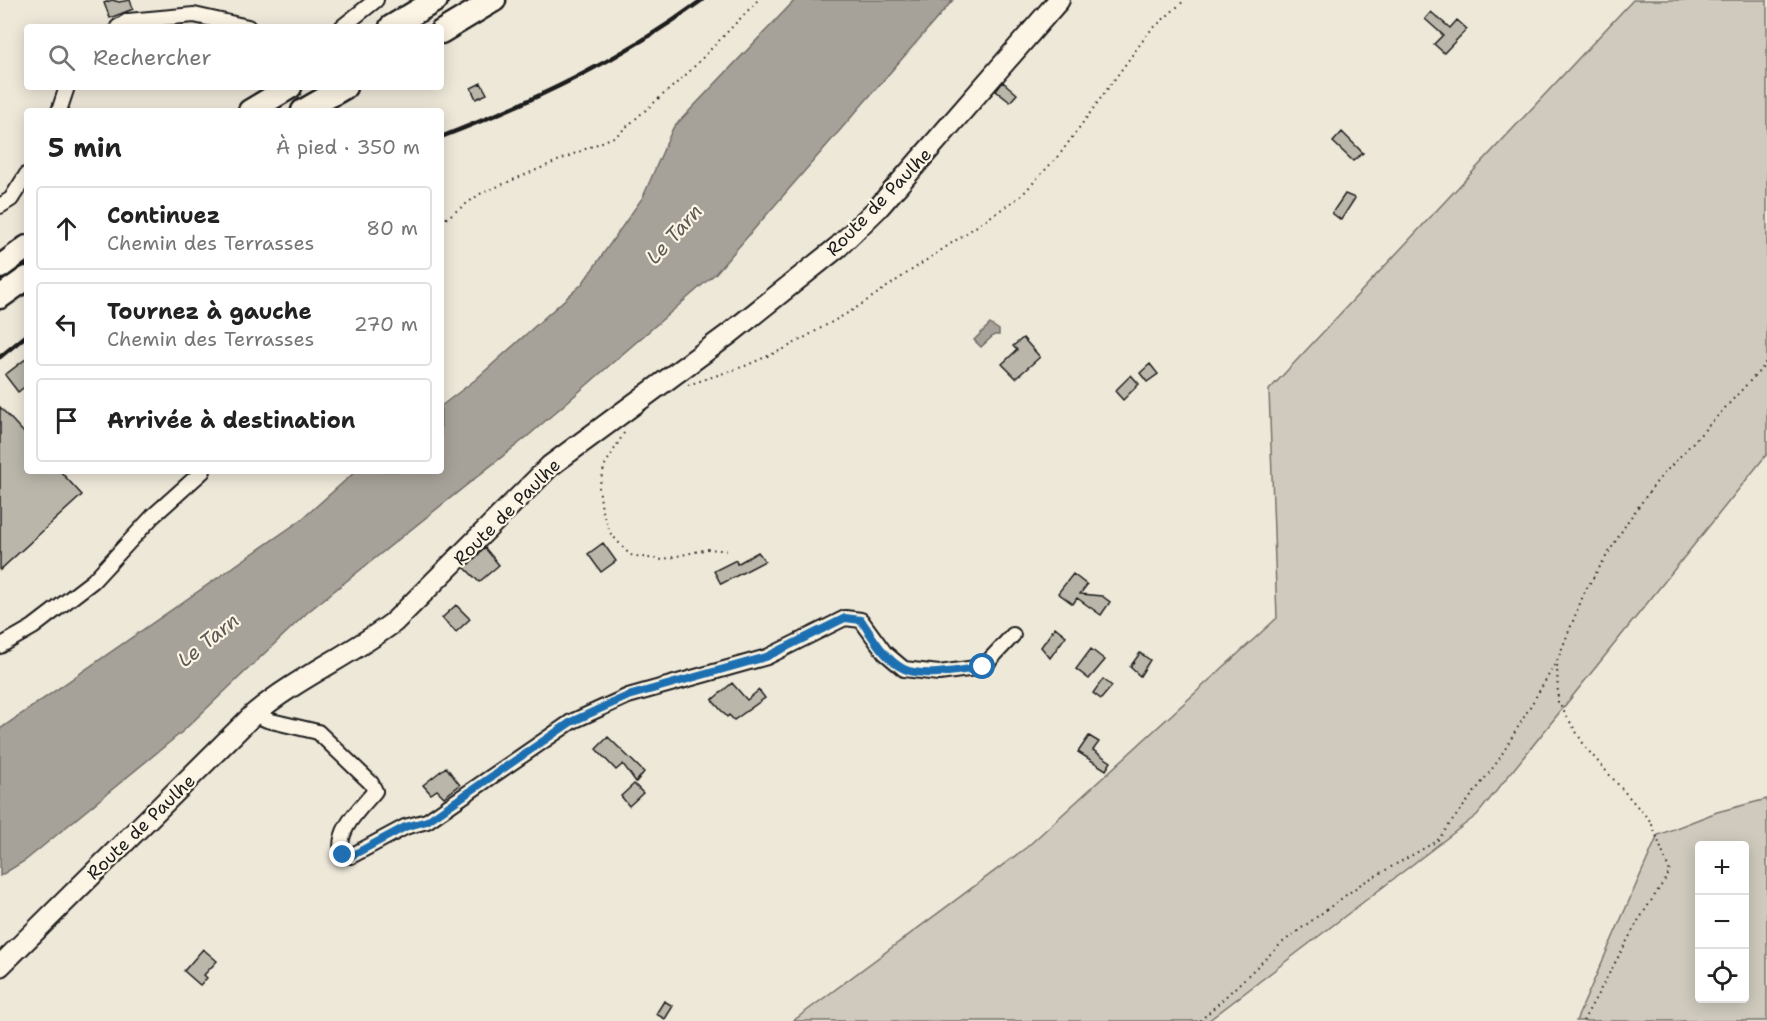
<!DOCTYPE html>
<html lang="fr">
<meta charset="utf-8">
<style>
:root{--surface:#fff;--page:#f6f6f6;--text:#222;--muted:#767676;--line:#e0e0e0}
body{margin:0;font-family:"Shantell Sans",sans-serif;background:var(--page);color:var(--text)}
.controls{position:absolute;right:18px;bottom:18px;display:grid;overflow:hidden;border-radius:6px;box-shadow:0 3px 15px #0003}
.controls button{width:54px;height:54px;display:grid;place-items:center;padding:0;border:0;border-bottom:2px solid var(--line);background:var(--surface);color:var(--text);font:30px sans-serif}
.stop{position:absolute;width:18px;height:18px;margin:-14px;border:4px solid #1f6fb2;border-radius:50%;background:#fff}
.stop.end{background:#1f6fb2;border-color:#fff;box-shadow:0 2px 6px #0008}
.list{margin:0;padding:0;list-style:none}
h2{display:flex;justify-content:space-between;align-items:center;height:78px;margin:0;padding:0 24px;font-size:26px}
h2 small{font-size:20px;font-weight:400;color:var(--muted)}
.list li{display:grid;grid-template-columns:39px 1fr auto;gap:18px;align-items:center;box-sizing:border-box;height:84px;margin:0 12px 12px;padding:0 12px;border:2px solid var(--line);border-radius:6px}
.list b{display:block;font-size:22px;white-space:nowrap}
.list p{margin:0;font-size:20px;white-space:nowrap;color:var(--muted)}
.list em{font-size:20px;font-style:normal;color:var(--muted)}
.icon{flex:none;width:33px;height:33px;fill:none;stroke:currentColor;stroke-width:2;stroke-linecap:round;stroke-linejoin:round}
.map{position:relative;flex:none;width:1767px;height:1021px;overflow:hidden}
.search{position:absolute;background:var(--surface);box-shadow:0 3px 15px #0003;left:24px;top:24px;width:420px;height:66px;display:flex;align-items:center;gap:15px;box-sizing:border-box;padding:0 21px;border-radius:6px;color:var(--muted);font-size:22px}
.panel{position:absolute;background:var(--surface);box-shadow:0 3px 15px #0003;left:24px;top:108px;width:420px;height:366px;border-radius:6px}
.map>svg:first-child{display:block}
.green{fill:#cfcabd;stroke:#76736c;stroke-width:1.5;fill-rule:evenodd}
.water{fill:#a7a299;stroke:#6f6c67;stroke-width:1.5}
.building{fill:#bab6aa;stroke:#1c1c1c;stroke-width:1.5}
.lines{fill:none;stroke-linecap:round;stroke-linejoin:round}
.street-casing{stroke:#1c1c1c;stroke-width:18}
.secondary-casing{stroke:#1c1c1c;stroke-width:24}
.primary-casing{stroke:#1c1c1c;stroke-width:27}
.path{stroke:#1c1c1c;stroke-width:2;stroke-dasharray:1.5 4.5;stroke-linecap:butt}
.street{stroke:#fcf5e5;stroke-width:14}
.secondary{stroke:#fcf5e5;stroke-width:20}
.primary{stroke:#fcf5e5;stroke-width:22}
.rail{stroke:#1c1c1c;stroke-width:4.5}
.route{stroke:#1f6fb2;stroke-width:8}
.labels{text-anchor:middle;dominant-baseline:central;stroke-width:4.5;stroke-linejoin:round;paint-order:stroke}
.street-label{font-size:18px;fill:#1c1c1c;stroke:#fcf5e5}
.water-label{font-size:20px;font-style:italic;fill:#5b5854;stroke:#fcf5e5}
</style>
<div class="map">
<svg width="1767" height="1021" viewBox="0 0 1767 1021">
<rect width="100%" height="100%" fill="#eee8d9"/>
<filter id="ink" filterUnits="userSpaceOnUse"><feTurbulence type="fractalNoise" baseFrequency=".0167" numOctaves="2"/><feDisplacementMap in="SourceGraphic" scale="12" xChannelSelector="R" yChannelSelector="G"/><feConvolveMatrix kernelMatrix="1 2 1 2 8 2 1 2 1" color-interpolation-filters="sRGB"/></filter>
<g filter="url(#ink)">
<path class="green" d="M 1633,0 L 1767,0 L 1767,454 L 1477,815 L 1208,1021 L 793,1021 L 1027,847 L 1277,618 L 1269,390 Z
M 1767,799 L 1767,1021 L 1576,1021 L 1658,835 L 1717,812 ZM 1700,846 L 1744,846 L 1744,998 L 1700,998 Z"/>
<path class="water" d="M 795,0 L 953,0 L 716,273 L 528,436 L 309,611 L 182,732 L 26,860 L 0,876 L 0,729 L 301,520 L 356,471 L 441,471 L 441,406 L 475,380 L 582,284 L 643,197 L 673,128 Z
M 990,324 L 999,330 L 999,335 L 994,335 L 981,347 L 974,340 Z"/>
<path class="building" d="M 112,0 L 119,2 L 130,0 L 133,9 L 110,18 L 104,3 Z
M 1431,12 L 1450,28 L 1457,20 L 1467,29 L 1444,53 L 1434,44 L 1443,35 L 1425,19 Z
M 1003,82 L 1017,94 L 1010,102 L 996,91 Z
M 481,83 L 487,94 L 476,99 L 471,88 Z
M 1342,132 L 1363,153 L 1353,161 L 1333,142 Z
M 1345,194 L 1355,198 L 1341,220 L 1332,213 Z
M 1023,338 L 1040,357 L 1016,378 L 1002,364 L 1017,350 L 1013,346 Z
M 27,358 L 27,385 L 18,392 L 5,375 Z
M 1150,364 L 1158,374 L 1147,382 L 1140,373 Z
M 1131,375 L 1139,384 L 1123,400 L 1115,391 Z
M 0,407 L 27,436 L 27,471 L 60,471 L 82,495 L 0,570 Z
M 603,543 L 616,561 L 601,572 L 588,554 Z
M 485,548 L 499,565 L 479,582 L 465,568 Z
M 758,552 L 765,561 L 721,584 L 714,571 L 736,560 L 737,564 Z
M 1073,574 L 1087,585 L 1080,594 L 1102,596 L 1110,602 L 1101,615 L 1077,598 L 1073,604 L 1058,593 Z
M 456,605 L 470,619 L 456,632 L 442,618 Z
M 1055,627 L 1066,636 L 1050,658 L 1041,647 Z
M 1091,649 L 1105,660 L 1089,679 L 1076,669 Z
M 1140,653 L 1150,660 L 1140,676 L 1130,667 Z
M 1103,679 L 1112,686 L 1101,699 L 1093,693 Z
M 732,683 L 747,700 L 759,690 L 765,698 L 734,720 L 729,715 L 727,717 L 712,700 Z
M 1089,736 L 1099,742 L 1093,750 L 1111,762 L 1106,770 L 1078,752 Z
M 608,737 L 644,772 L 636,782 L 623,764 L 616,770 L 596,749 Z
M 446,767 L 460,785 L 444,797 L 437,790 L 431,794 L 423,785 Z
M 634,784 L 643,793 L 629,806 L 621,796 Z
M 203,949 L 217,961 L 204,975 L 207,978 L 200,985 L 184,971 Z
M 664,1001 L 673,1006 L 665,1019 L 656,1014 Z"/>
<g class="lines">
<defs>
<path id="street" d="M 118,27 L 128,21 L 194,15 L 248,27
M 342,27 L 376,0
M 59,111 L 67,87
M 0,206 L 11,199 L 27,174
M 0,646 L 33,627 L 93,581 L 153,516 L 203,471
M 254,714 L 267,720 L 318,732 L 371,783 L 375,791 C 361,808 334,831 343,855 L 351,856 L 405,827 L 427,821 L 571,722 L 628,696 L 767,657 L 845,618 L 861,620 L 885,653 L 904,669 L 939,673 L 983,667 L 1013,635"/>
<path id="secondary" d="M 0,966 L 254,714 C 297,678 349,656 394,622 L 550,466 L 729,334 L 838,247 L 878,208 L 1059,0"/>
<path id="primary" d="M 391,27 L 436,0
M 441,32 L 494,0
M 250,111 L 290,87
M 303,111 L 345,87
M 0,267 L 27,247
M 0,297 L 27,278"/>
</defs>
<use href="#street" class="street-casing"/>
<use href="#secondary" class="secondary-casing"/>
<use href="#primary" class="primary-casing"/>
<path class="path" d="M 441,222 L 480,194 L 616,136 L 688,73 L 758,0
M 688,385 L 745,366 L 786,348 L 853,310 L 1021,196 L 1060,154 L 1149,32 L 1185,0
M 624,433 L 605,465 L 599,487 L 602,511 L 611,534 L 630,555 L 660,560 L 708,549 L 731,551
M 1200,1021 L 1283,942 L 1361,884 L 1437,841 L 1498,761 L 1557,661
M 1583,1021 L 1638,921 L 1670,872 L 1651,822 L 1586,748 L 1558,702 L 1557,661 L 1585,591 L 1628,521 L 1658,480 L 1764,366 L 1767,358"/>
<use href="#street" class="street"/>
<use href="#secondary" class="secondary"/>
<use href="#primary" class="primary"/>
<path class="rail" d="M 441,137 C 534,101 621,60 702,0
M 0,357 L 27,335"/>
</g>
</g>
<g class="lines" filter="url(#ink)">
<path class="route" d="M 343,855 L 351,856 L 405,827 L 427,821 L 571,722 L 628,696 L 766,657 L 845,618 L 861,620 C 872,636 885,660 904,669 C 924,678 962,670 983,667"/>
</g>
<g class="labels">
<g class="street-label">
<text transform="translate(879 202) rotate(-46)">Route de Paulhe</text>
<text transform="translate(507 512) rotate(-45)">Route de Paulhe</text>
<text transform="translate(141 827) rotate(-44)">Route de Paulhe</text>
</g>
<g class="water-label">
<text transform="translate(674 234) rotate(-48)">Le Tarn</text>
<text transform="translate(208 640) rotate(-39)">Le Tarn</text>
</g>
</g>
</svg>
<div class="controls">
<button>+</button>
<button>−</button>
<button><svg class="icon" aria-label="locate" viewBox="0 0 24 24"><circle cx="12" cy="12" r="6"/><path d="M12 2v4M12 18v4M2 12h4M18 12h4"/></svg></button>
</div>
<div class="stop" style="left:983px;top:667px"></div>
<div class="stop end" style="left:343px;top:855px"></div>
<div class="search"><svg class="icon" aria-label="search" viewBox="0 0 24 24"><circle cx="10" cy="10" r="6"/><path d="M15 15l6 6"/></svg>Rechercher</div>
<section class="panel">
<h2>5 min<small>À pied · 350 m</small></h2>
<ul class="list">
<li><svg class="icon" aria-label="ahead" viewBox="0 0 24 24"><path d="M12 20V5M6 11l6-6 6 6"/></svg><div><b>Continuez</b><p>Chemin des Terrasses</p></div><em>80 m</em></li>
<li><svg class="icon" aria-label="left" viewBox="0 0 24 24"><path d="M17 20v-9H6M10 6l-5 5 5 5"/></svg><div><b>Tournez à gauche</b><p>Chemin des Terrasses</p></div><em>270 m</em></li>
<li><svg class="icon" aria-label="arrive" viewBox="0 0 24 24"><path d="M6 21V4h12l-3 4 3 4H6"/></svg><div><b>Arrivée à destination</b></div></li>
</ul>
</section>
</div>
